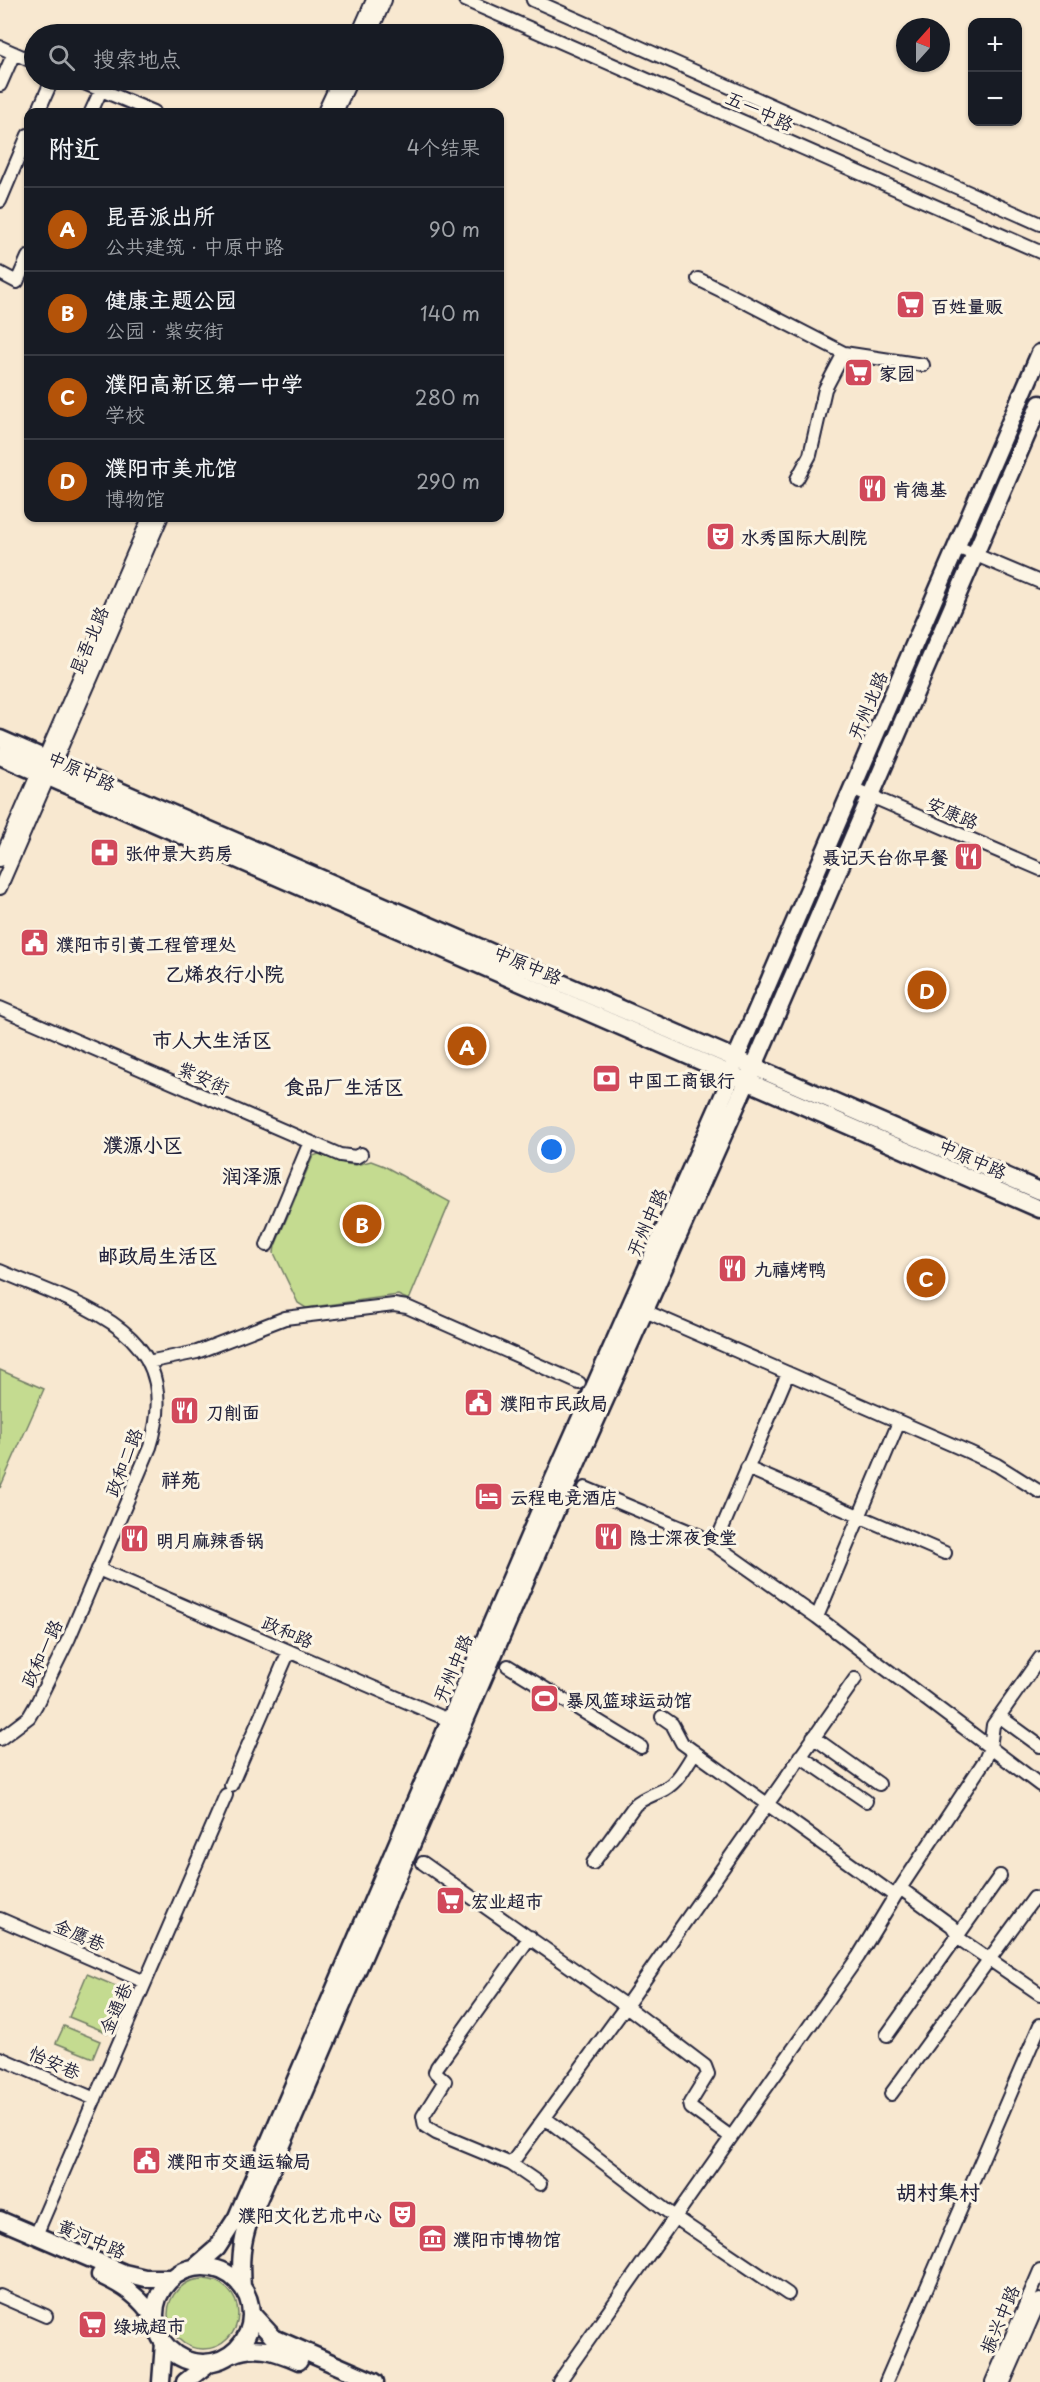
<!DOCTYPE html>
<html lang="zh">
<meta charset="utf-8">
<style>
:root{--surface:#171b24;--page:#20242c;--text:#f1f3f6;--muted:#9ea1a6;--line:#363941;--accent:#b45309}
body{margin:0;font-family:"Playpen Sans","LXGW WenKai TC",sans-serif;background:var(--page);color:var(--text)}
.controls{position:absolute;right:18px;top:18px;display:grid;overflow:hidden;border-radius:12px;box-shadow:0 2px 4px #0004}
.controls button{width:54px;height:54px;display:grid;place-items:center;padding:0;border:0;border-bottom:2px solid var(--line);background:var(--surface);color:var(--text);font:30px sans-serif}
.compass{position:absolute;left:896px;top:18px;width:54px;height:54px;border-radius:50%;background:var(--surface);box-shadow:0 2px 4px #0004;rotate:21deg}
.you{position:absolute;left:552px;top:1150px;width:21px;height:21px;margin:-15px;border:4px solid #fff;border-radius:50%;background:#1a73e8;box-shadow:0 0 0 9px #1a73e833}
.badge{display:grid;place-items:center;width:39px;height:39px;border-radius:50%;background:var(--accent);color:#fff;font-size:20px;font-weight:700}
.pin{position:absolute;translate:-50% -50%;border:3px solid #fff;box-shadow:0 2px 6px #0006}
.list{margin:0;padding:0;list-style:none}
h2{display:flex;justify-content:space-between;align-items:center;height:78px;margin:0;padding:0 24px;font-size:26px}
h2 small{font-size:20px;font-weight:400;color:var(--muted)}
.list li{display:grid;grid-template-columns:39px 1fr auto;gap:18px;align-items:center;box-sizing:border-box;height:84px;padding:0 24px;border-top:2px solid var(--line)}
.list b{display:block;font-size:22px;white-space:nowrap}
.list p{margin:0;font-size:20px;white-space:nowrap;color:var(--muted)}
.list em{font-size:20px;font-style:normal;color:var(--muted)}
.icon{flex:none;width:33px;height:33px;fill:none;stroke:currentColor;stroke-width:2;stroke-linecap:round;stroke-linejoin:round}
.map{position:relative;flex:none;width:1040px;height:2382px;overflow:hidden}
.search{position:absolute;background:var(--surface);box-shadow:0 2px 4px #0004;left:24px;top:24px;width:480px;height:66px;display:flex;align-items:center;gap:15px;box-sizing:border-box;padding:0 21px;border-radius:33px;color:var(--muted);font-size:22px}
.panel{position:absolute;background:var(--surface);box-shadow:0 2px 4px #0004;left:24px;top:108px;width:480px;height:414px;border-radius:12px}
.map>svg:first-child{display:block}
.green{fill:#c4db90;stroke:#737e66;stroke-width:1.5}
.lines{fill:none;stroke-linecap:round;stroke-linejoin:round}
.minor-casing{stroke:#22223b;stroke-width:16}
.major-casing{stroke:#22223b;stroke-width:21}
.minor{stroke:#fcf5e5;stroke-width:12}
.major{stroke:#fcf5e5;stroke-width:16}
.labels{text-anchor:middle;dominant-baseline:central;stroke-width:6;stroke-linejoin:round;paint-order:stroke}
.street-label{font-size:18px;fill:#22223b;stroke:#fcf5e5}
.poi-label{font-size:18px;font-weight:bold;fill:#22223b;stroke:#fcf5e5;text-anchor:start}
.neighbourhood-label{font-size:20px;font-weight:bold;fill:#22223b;stroke:#fcf5e5}
.quarter-label{font-size:21px;font-weight:bold;fill:#22223b;stroke:#fcf5e5}
</style>
<div class="map">
<svg width="1040" height="2382" viewBox="0 0 1040 2382">
<rect width="100%" height="100%" fill="#f8e8d0"/>
<filter id="ink" filterUnits="userSpaceOnUse"><feTurbulence type="fractalNoise" baseFrequency=".0167" numOctaves="2"/><feDisplacementMap in="SourceGraphic" scale="12" xChannelSelector="R" yChannelSelector="G"/><feConvolveMatrix kernelMatrix="1 2 1 2 8 2 1 2 1" color-interpolation-filters="sRGB"/></filter>
<g filter="url(#ink)">
<path class="green" d="M 319,1154 L 347,1164 L 356,1165 L 371,1161 L 384,1166 L 450,1202 L 409,1300 L 398,1295 L 306,1308 L 298,1303 L 274,1253 L 275,1246 L 313,1156 Z
M 0,1370 L 44,1389 L 0,1488 Z
M 87,1974 L 125,1990 L 108,2033 L 69,2017 Z
M 64,2026 L 100,2041 L 93,2058 L 56,2043 Z
M168 2314a35 35 0 1 1 70 0a35 35 0 1 1-70 0Z"/>
<g class="lines">
<defs>
<path id="minor" d="M 465,0 L 1040,252
M 533,0 L 1040,224
M 358,34 L 373,0
M 370,34 L 385,0
M 0,47 L 34,62
M 77,80 L 154,112
M 0,85 L 14,53
M 38,112 L 52,80
M 91,112 L 101,90
M 324,112 L 339,80
M 336,112 L 351,80
M 0,201 L 28,135
M 0,273 L 17,282 L 28,257
M 698,279 L 745,302 L 844,353 L 923,365
M 797,479 L 810,455 L 825,389 L 844,353
M 957,547 L 1040,582
M 852,788 L 1040,869
M 0,860 L 149,518
M 0,888 L 161,518
M 0,1008 L 340,1155 L 356,1157 L 361,1154
M 267,1245 L 310,1142
M 0,1271 C 83,1307 187,1330 150,1447 L 69,1638 L 36,1705 L 29,1717 L 0,1739
M 645,1311 L 969,1452 L 997,1465 L 1040,1492
M 148,1362 L 197,1352 L 285,1318 L 394,1305 L 407,1307 L 579,1383
M 747,1468 L 945,1553
M 585,1488 L 700,1536 L 715,1545 L 817,1617 L 1040,1785
M 715,1545 L 788,1373
M 98,1569 L 458,1724
M 817,1617 L 899,1422
M 508,1666 L 641,1747
M 999,1716 L 1040,1746
M 662,1717 L 672,1724 L 682,1743 L 895,1896
M 813,1737 L 879,1784
M 800,1756 L 866,1801
M 231,1785 L 289,1651
M 423,1863 L 626,2006 L 705,2066 L 708,2074 L 690,2103 L 691,2108 L 731,2137
M 593,1863 L 635,1805 C 644,1797 654,1795 665,1789 C 679,1781 686,1765 695,1752
M 900,1888 L 952,1926 L 961,1940 L 1040,1994
M 0,1919 L 145,1982
M 887,2035 L 1000,1876
M 0,2058 L 95,2099
M 891,2094 L 1034,1898
M 545,2118 L 676,2218 L 788,2294
M 511,2164 L 436,2133 L 425,2126 L 423,2116 L 445,2081 L 435,2072 L 437,2067 L 530,1937
M 540,2184 L 511,2164 L 626,2006 L 855,1679
M 36,2235 L 226,1795
M 0,2296 L 46,2316
M 559,2382 L 858,1957 L 895,1896 L 985,1760 L 990,1748 L 993,1725 L 1040,1658
M 886,2382 L 1040,2025
M 992,2382 L 1040,2271
M 1004,2382 L 1040,2300"/>
<path id="major" d="M 0,739 L 1040,1191
M 0,756 L 1040,1209
M 0,2220 L 124,2273 L 145,2278 L 172,2278
M155 2315a48 48 0 1 1 96 0a48 48 0 1 1-96 0Z
M 194,2268 L 217,2248 L 237,2217 L 548,1492 L 727,1087 L 736,1058 L 1040,353
M 100,2275 C 124,2286 141,2297 155,2320
M 242,2287 C 240,2263 241,2244 249,2221 L 561,1498 L 754,1066 L 1040,404
M 251,2313 L 274,2338 L 375,2382
M 232,2354 C 256,2344 275,2351 299,2361
M 161,2382 L 164,2343
M 185,2382 L 209,2363"/>
</defs>
<use href="#minor" class="minor-casing"/>
<use href="#major" class="major-casing"/>
<use href="#minor" class="minor"/>
<use href="#major" class="major"/>
</g>
</g>
<defs>
<symbol id="supermarket-square" viewBox="-11 -11 22 22"><rect x="-9" y="-9" width="18" height="18" rx="4" fill="#d1495b" stroke="#fcf5e5"/><path d="M-6-5.5h2.5l.6 2H6L4.5 2H-2.5L-4.4-4H-6ZM-1.5 3.2a1.3 1.3 0 1 0 .1 0ZM3 3.2a1.3 1.3 0 1 0 .1 0Z" fill="#fff"/></symbol>
<symbol id="restaurant-square" viewBox="-11 -11 22 22"><rect x="-9" y="-9" width="18" height="18" rx="4" fill="#d1495b" stroke="#fcf5e5"/><path d="M-5-6h1v4h1v-4h1v4h1v-4h1v5L-1.5 .5V6h-2V.5L-5-1ZM5-6V6H3V1.5H1.5Q1.5-4 5-6Z" fill="#fff"/></symbol>
<symbol id="theatre-square" viewBox="-11 -11 22 22"><rect x="-9" y="-9" width="18" height="18" rx="4" fill="#d1495b" stroke="#fcf5e5"/><path d="M-5-5.5Q0-4 5-5.5V0Q5 5 0 6Q-5 5-5 0ZM-3.3-2.5H-1v1.5H-3.3ZM1-2.5H3.3v1.5H1ZM-2.8 1Q0 5.5 2.8 1Z" fill="#fff"/></symbol>
<symbol id="pharmacy-square" viewBox="-11 -11 22 22"><rect x="-9" y="-9" width="18" height="18" rx="4" fill="#d1495b" stroke="#fcf5e5"/><path d="M-2-6h4v4h4v4h-4v4h-4v-4h-4v-4h4Z" fill="#fff"/></symbol>
<symbol id="civic-square" viewBox="-11 -11 22 22"><rect x="-9" y="-9" width="18" height="18" rx="4" fill="#d1495b" stroke="#fcf5e5"/><path d="M-.6-6.5H3V-4.5H.6V-3L4-1V1h2V6H-6V1h2V-1L-.6-3ZM-1.2 2.5V6h2.4V2.5Z" fill="#fff"/></symbol>
<symbol id="bank-square" viewBox="-11 -11 22 22"><rect x="-9" y="-9" width="18" height="18" rx="4" fill="#d1495b" stroke="#fcf5e5"/><path d="M-6-4H6V4H-6ZM0-2.3a2.3 2.3 0 1 0 0 4.6a2.3 2.3 0 1 0 0-4.6Z" fill="#fff"/></symbol>
<symbol id="hotel-square" viewBox="-11 -11 22 22"><rect x="-9" y="-9" width="18" height="18" rx="4" fill="#d1495b" stroke="#fcf5e5"/><path d="M-6-4.5h1.5V1H6V5H4.5V3h-9V5H-6ZM-4 0a1.8 1.8 0 1 1 3.6 0ZM.5 0V-2.5h3Q6-2.5 6 0Z" fill="#fff"/></symbol>
<symbol id="stadium-square" viewBox="-11 -11 22 22"><rect x="-9" y="-9" width="18" height="18" rx="4" fill="#d1495b" stroke="#fcf5e5"/><path d="M0-5a6.5 5 0 1 0 0 10a6.5 5 0 1 0 0-10ZM-3.5-1.8h7v3.6h-7Z" fill="#fff"/></symbol>
<symbol id="museum-square" viewBox="-11 -11 22 22"><rect x="-9" y="-9" width="18" height="18" rx="4" fill="#d1495b" stroke="#fcf5e5"/><path d="M0-6L6-3V-2H-6V-3ZM-5-1h2V3h-2ZM-1-1h2V3h-2ZM3-1h2V3H3ZM-6 4H6V6H-6Z" fill="#fff"/></symbol>
</defs>
<g fill-rule="evenodd">
<use href="#supermarket-square" x="894" y="288" width="33" height="33"/>
<use href="#supermarket-square" x="842" y="356" width="33" height="33"/>
<use href="#restaurant-square" x="856" y="472" width="33" height="33"/>
<use href="#theatre-square" x="704" y="520" width="33" height="33"/>
<use href="#pharmacy-square" x="88" y="836" width="33" height="33"/>
<use href="#restaurant-square" x="952" y="840" width="33" height="33"/>
<use href="#civic-square" x="18" y="926" width="33" height="33"/>
<use href="#bank-square" x="590" y="1062" width="33" height="33"/>
<use href="#restaurant-square" x="716" y="1252" width="33" height="33"/>
<use href="#civic-square" x="462" y="1386" width="33" height="33"/>
<use href="#restaurant-square" x="168" y="1394" width="33" height="33"/>
<use href="#hotel-square" x="472" y="1480" width="33" height="33"/>
<use href="#restaurant-square" x="592" y="1520" width="33" height="33"/>
<use href="#restaurant-square" x="118" y="1522" width="33" height="33"/>
<use href="#stadium-square" x="528" y="1682" width="33" height="33"/>
<use href="#supermarket-square" x="434" y="1884" width="33" height="33"/>
<use href="#civic-square" x="130" y="2144" width="33" height="33"/>
<use href="#theatre-square" x="386" y="2198" width="33" height="33"/>
<use href="#museum-square" x="416" y="2222" width="33" height="33"/>
<use href="#supermarket-square" x="76" y="2308" width="33" height="33"/>
</g>
<g class="labels">
<g class="street-label">
<text transform="translate(760 110) rotate(24)">五一中路</text>
<text transform="translate(88 640) rotate(-67)">昆吾北路</text>
<text transform="translate(867 705) rotate(-67)">开州北路</text>
<text transform="translate(82 770) rotate(24)">中原中路</text>
<text transform="translate(953 812) rotate(23)">安康路</text>
<text transform="translate(528 964) rotate(23)">中原中路</text>
<text transform="translate(204 1077) rotate(24)">紫安街</text>
<text transform="translate(973 1158) rotate(24)">中原中路</text>
<text transform="translate(646 1222) rotate(-66)">开州中路</text>
<text transform="translate(123 1462) rotate(-69)">政和二路</text>
<text transform="translate(288 1631) rotate(23)">政和路</text>
<text transform="translate(41 1653) rotate(-65)">政和一路</text>
<text transform="translate(452 1668) rotate(-67)">开州中路</text>
<text transform="translate(80 1934) rotate(23)">金鹰巷</text>
<text transform="translate(115 2008) rotate(-66)">金通巷</text>
<text transform="translate(55 2062) rotate(24)">怡安巷</text>
<text transform="translate(92 2238) rotate(23)">黄河中路</text>
<text transform="translate(999 2319) rotate(-67)">振兴中路</text>
</g>
<g class="poi-label">
<text x="931" y="305">百姓量贩</text>
<text x="879" y="372">家园</text>
<text x="893" y="488">肯德基</text>
<text x="741" y="536">水秀国际大剧院</text>
<text x="125" y="852">张仲景大药房</text>
<text x="948" y="856" text-anchor="end">聂记天台你早餐</text>
<text x="56" y="943">濮阳市引黄工程管理处</text>
<text x="627" y="1079">中国工商银行</text>
<text x="754" y="1268">九禧烤鸭</text>
<text x="500" y="1402">濮阳市民政局</text>
<text x="206" y="1411">刀削面</text>
<text x="510" y="1496">云程电竞酒店</text>
<text x="629" y="1536">隐士深夜食堂</text>
<text x="156" y="1539">明月麻辣香锅</text>
<text x="566" y="1699">暴风篮球运动馆</text>
<text x="471" y="1900">宏业超市</text>
<text x="167" y="2160">濮阳市交通运输局</text>
<text x="382" y="2214" text-anchor="end">濮阳文化艺术中心</text>
<text x="453" y="2238">濮阳市博物馆</text>
<text x="113" y="2325">绿城超市</text>
</g>
<g class="neighbourhood-label">
<text x="224" y="973">乙烯农行小院</text>
<text x="212" y="1039">市人大生活区</text>
<text x="344" y="1086">食品厂生活区</text>
<text x="143" y="1144">濮源小区</text>
<text x="252" y="1175">润泽源</text>
<text x="158" y="1255">邮政局生活区</text>
<text x="181" y="1479">祥苑</text>
</g>
<g class="quarter-label">
<text x="938" y="2191">胡村集村</text>
</g>
</g>
</svg>
<div class="controls">
<button>+</button>
<button>−</button>
</div>
<svg class="compass" viewBox="-18 -18 36 36"><path d="M0-13l5 13h-10z" fill="#e53935"/><path d="M0 13l5-13h-10z" fill="#9ea1a6"/></svg>
<div class="you"></div>
<div class="pin badge" style="left:467px;top:1046px">A</div>
<div class="pin badge" style="left:362px;top:1224px">B</div>
<div class="pin badge" style="left:926px;top:1278px">C</div>
<div class="pin badge" style="left:927px;top:990px">D</div>
<div class="search"><svg class="icon" aria-label="search" viewBox="0 0 24 24"><circle cx="10" cy="10" r="6"/><path d="M15 15l6 6"/></svg>搜索地点</div>
<section class="panel">
<h2>附近<small>4个结果</small></h2>
<ul class="list">
<li><span class="badge">A</span><div><b>昆吾派出所</b><p>公共建筑 · 中原中路</p></div><em>90 m</em></li>
<li><span class="badge">B</span><div><b>健康主题公园</b><p>公园 · 紫安街</p></div><em>140 m</em></li>
<li><span class="badge">C</span><div><b>濮阳高新区第一中学</b><p>学校</p></div><em>280 m</em></li>
<li><span class="badge">D</span><div><b>濮阳市美术馆</b><p>博物馆</p></div><em>290 m</em></li>
</ul>
</section>
</div>
